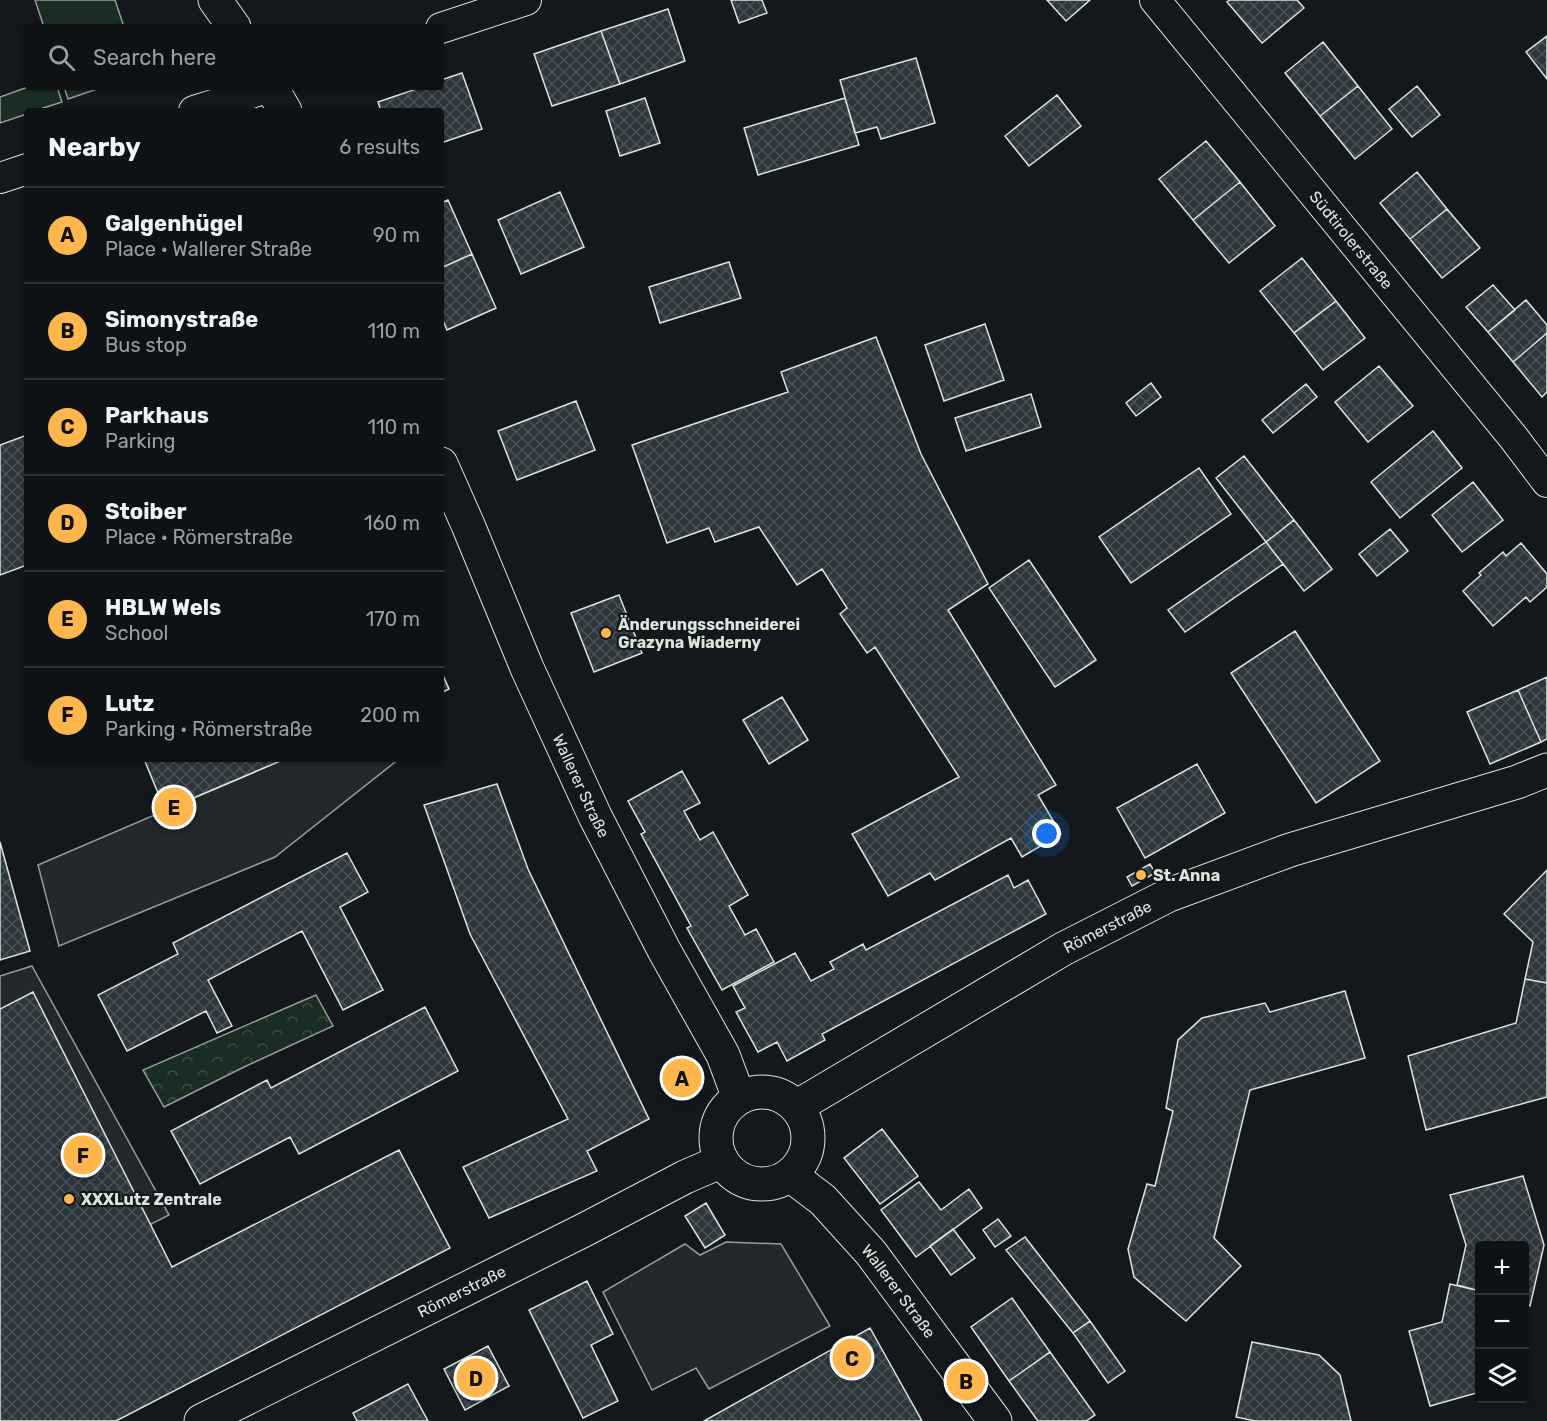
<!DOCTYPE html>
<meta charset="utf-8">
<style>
:root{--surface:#0f1215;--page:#1d2022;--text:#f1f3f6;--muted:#9b9ea0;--line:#2f3234;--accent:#ffb74d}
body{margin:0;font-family:Rubik,sans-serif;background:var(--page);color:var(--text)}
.controls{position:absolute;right:18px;bottom:18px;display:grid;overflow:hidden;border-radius:6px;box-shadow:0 2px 4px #0004}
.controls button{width:54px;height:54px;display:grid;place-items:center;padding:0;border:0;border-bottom:2px solid var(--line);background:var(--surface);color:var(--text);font:30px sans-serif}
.you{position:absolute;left:1047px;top:834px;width:21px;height:21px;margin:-15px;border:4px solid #fff;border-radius:50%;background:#1a73e8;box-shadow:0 0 0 9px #1a73e833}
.badge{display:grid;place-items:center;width:39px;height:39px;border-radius:50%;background:var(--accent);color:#111;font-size:20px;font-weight:700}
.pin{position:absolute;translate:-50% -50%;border:3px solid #fff;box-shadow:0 2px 6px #0006}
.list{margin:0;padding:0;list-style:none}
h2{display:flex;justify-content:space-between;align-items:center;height:78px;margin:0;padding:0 24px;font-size:26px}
h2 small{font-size:20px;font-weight:400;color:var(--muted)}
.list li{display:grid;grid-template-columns:39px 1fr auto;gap:18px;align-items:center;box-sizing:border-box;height:96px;padding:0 24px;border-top:2px solid var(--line)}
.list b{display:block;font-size:22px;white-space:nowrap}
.list p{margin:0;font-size:20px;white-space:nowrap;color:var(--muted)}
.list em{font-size:20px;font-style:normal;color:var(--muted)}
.icon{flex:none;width:33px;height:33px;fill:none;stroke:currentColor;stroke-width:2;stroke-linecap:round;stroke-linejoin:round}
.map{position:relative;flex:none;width:1547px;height:1421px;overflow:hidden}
.search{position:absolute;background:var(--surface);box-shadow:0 2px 4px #0004;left:24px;top:24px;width:420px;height:66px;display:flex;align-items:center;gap:15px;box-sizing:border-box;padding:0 21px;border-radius:6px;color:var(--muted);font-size:22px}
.panel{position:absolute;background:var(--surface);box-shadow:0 2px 4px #0004;left:24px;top:108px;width:420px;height:654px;border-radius:6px}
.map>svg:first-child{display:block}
.green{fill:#1a2d24;stroke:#939e99;stroke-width:1.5}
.park{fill:url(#park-crowns);stroke:#939e99;stroke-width:1.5}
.parking{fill:#24282b;stroke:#939e99;stroke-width:1.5}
.building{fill:url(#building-cross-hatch);stroke:#d8e6dc;stroke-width:1.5}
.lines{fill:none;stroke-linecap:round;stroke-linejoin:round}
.minor-casing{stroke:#d8e6dc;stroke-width:32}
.tertiary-casing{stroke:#d8e6dc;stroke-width:35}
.secondary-casing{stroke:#d8e6dc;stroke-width:35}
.minor{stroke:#14181c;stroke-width:30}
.tertiary{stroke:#14181c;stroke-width:33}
.secondary{stroke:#14181c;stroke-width:33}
.poi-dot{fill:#ffb74d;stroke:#14181c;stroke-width:2}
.labels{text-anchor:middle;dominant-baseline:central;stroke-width:4.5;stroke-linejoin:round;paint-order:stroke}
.street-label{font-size:16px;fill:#d8e6dc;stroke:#14181c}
.poi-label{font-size:16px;font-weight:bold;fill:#d8e6dc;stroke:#14181c;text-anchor:start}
</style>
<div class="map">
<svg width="1547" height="1421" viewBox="0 0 1547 1421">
<defs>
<pattern id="park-crowns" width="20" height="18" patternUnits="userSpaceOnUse" patternTransform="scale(1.5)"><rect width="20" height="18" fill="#1a2d24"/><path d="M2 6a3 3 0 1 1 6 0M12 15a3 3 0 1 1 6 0" fill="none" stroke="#3b4b43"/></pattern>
<pattern id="building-cross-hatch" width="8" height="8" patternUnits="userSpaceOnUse" patternTransform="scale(1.5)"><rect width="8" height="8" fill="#2c363c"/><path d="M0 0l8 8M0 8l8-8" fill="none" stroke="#4a5358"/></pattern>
</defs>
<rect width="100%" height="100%" fill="#14181c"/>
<path class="green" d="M 35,0 L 115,0 L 124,27 L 44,27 Z
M 28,87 L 57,87 L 62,102 L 34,111 L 27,111 L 27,114 L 0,123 L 0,97 Z
M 64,87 L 103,87 L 68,99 Z"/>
<path class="park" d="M 316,995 L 333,1026 L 244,1067 L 164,1107 L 143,1070 Z"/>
<path class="parking" d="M 285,759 L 399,759 L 275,857 L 59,946 L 38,865 Z
M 32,966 L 169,1215 L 81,1260 L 0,1094 L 0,976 Z
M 726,1242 L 781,1244 L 830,1326 L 709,1389 L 696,1368 L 652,1390 L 603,1292 L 685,1244 L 700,1255 Z"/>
<path class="building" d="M 731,0 L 762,0 L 767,13 L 739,23 Z
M 1047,0 L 1090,0 L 1066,21 Z
M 1230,0 L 1297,0 L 1304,8 L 1262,43 L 1227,2 Z
M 668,9 L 685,61 L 620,84 L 601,31 Z
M 601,31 L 620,84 L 552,106 L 534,54 Z
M 1547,36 L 1547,79 L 1526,52 Z
M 1323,42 L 1358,86 L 1320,116 L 1285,73 Z
M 916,58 L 935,123 L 881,139 L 877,127 L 855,133 L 840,80 Z
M 462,73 L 482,129 L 441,143 L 441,111 L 381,111 L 378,102 L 422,87 L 441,87 L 441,80 Z
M 1358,86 L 1392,129 L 1355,159 L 1320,116 Z
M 1417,86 L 1440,115 L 1412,137 L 1389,109 Z
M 1057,95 L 1081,126 L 1029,166 L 1005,136 Z
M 645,98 L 660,143 L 620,156 L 606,111 Z
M 845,98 L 859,145 L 758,175 L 744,128 Z
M 1206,141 L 1240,182 L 1193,220 L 1159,179 Z
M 1417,172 L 1447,209 L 1410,239 L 1380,203 Z
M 1240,182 L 1275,226 L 1229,263 L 1193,220 Z
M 560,192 L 584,247 L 521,274 L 498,220 Z
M 448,200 L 472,254 L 441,268 L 441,203 Z
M 1447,209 L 1480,248 L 1442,278 L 1410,239 Z
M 472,254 L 496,308 L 447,330 L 441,316 L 441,268 Z
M 1302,258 L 1336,301 L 1294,333 L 1260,291 Z
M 729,262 L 741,298 L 660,323 L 649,287 Z
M 1493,285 L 1515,310 L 1488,332 L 1466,307 Z
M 1526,300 L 1547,325 L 1547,333 L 1513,362 L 1488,332 Z
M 1336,301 L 1365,338 L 1323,370 L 1294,333 Z
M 985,324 L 1004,380 L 944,401 L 925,345 Z
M 1547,333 L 1547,392 L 1542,397 L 1513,362 Z
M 876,337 L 921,454 L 988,584 L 948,610 L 1056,785 L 1038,795 L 1061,834 L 1022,857 L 1011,838 L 935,880 L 930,873 L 888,896 L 852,834 L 959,777 L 875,647 L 867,653 L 840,614 L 847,608 L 822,569 L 797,585 L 759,527 L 715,542 L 709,528 L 667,543 L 632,445 L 788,392 L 781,372 Z
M 1379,366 L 1413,406 L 1368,442 L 1335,402 Z
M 1151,383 L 1161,397 L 1136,416 L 1126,403 Z
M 1306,384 L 1317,397 L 1273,433 L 1262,420 Z
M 1031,394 L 1041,427 L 966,451 L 955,418 Z
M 576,401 L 595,450 L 517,480 L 498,431 Z
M 1433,431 L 1462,468 L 1400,518 L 1371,482 Z
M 27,435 L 27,565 L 0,575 L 0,445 Z
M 1244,456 L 1294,520 L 1266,542 L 1216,478 Z
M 1199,468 L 1231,514 L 1131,583 L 1099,537 Z
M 1473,482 L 1503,520 L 1462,552 L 1432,515 Z
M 1294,520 L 1332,569 L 1304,591 L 1266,542 Z
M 1390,529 L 1408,551 L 1377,576 L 1359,554 Z
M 1266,542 L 1283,564 L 1185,632 L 1168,610 Z
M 1521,543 L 1547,574 L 1547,587 L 1530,602 L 1526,597 L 1493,626 L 1463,591 L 1481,575 L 1479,573 L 1503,552 L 1506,556 Z
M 1029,560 L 1096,660 L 1055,687 L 989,588 Z
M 619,595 L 642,653 L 594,672 L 571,613 Z
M 1295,631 L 1380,761 L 1316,803 L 1231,673 Z
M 441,671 L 449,689 L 441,693 Z
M 1547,677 L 1547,739 L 1541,742 L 1518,690 Z
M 1518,690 L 1541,742 L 1490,764 L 1467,712 Z
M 782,697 L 808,740 L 769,764 L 743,720 Z
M 144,759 L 285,759 L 165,810 Z
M 1197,764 L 1225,813 L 1145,858 L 1117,808 Z
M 682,771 L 700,803 L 684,811 L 700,840 L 713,832 L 748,895 L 729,906 L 745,935 L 756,929 L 774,962 L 722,990 L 687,928 L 691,926 L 641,834 L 645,832 L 628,801 Z
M 497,784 L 528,869 L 649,1119 L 587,1151 L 597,1171 L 489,1218 L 463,1167 L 568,1119 L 470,934 L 424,805 Z
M 0,842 L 30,951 L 0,960 Z
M 347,853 L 368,892 L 340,907 L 383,990 L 343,1010 L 302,931 L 208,980 L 232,1026 L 217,1033 L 206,1011 L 127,1051 L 98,995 L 178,954 L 173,943 Z
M 1150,864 L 1155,873 L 1132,886 L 1127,877 Z
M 1547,870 L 1547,983 L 1525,979 L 1533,942 L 1504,914 Z
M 1008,875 L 1014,888 L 1028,880 L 1046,914 L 822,1034 L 825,1040 L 787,1061 L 777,1042 L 758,1052 L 736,1012 L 745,1008 L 733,986 L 795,953 L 811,981 L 834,969 L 830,962 L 863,944 L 866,950 Z
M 1525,979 L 1547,983 L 1547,1097 L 1426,1130 L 1408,1056 L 1516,1023 Z
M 1345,991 L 1365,1058 L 1250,1090 L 1214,1238 L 1241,1266 L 1186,1321 L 1134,1277 L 1128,1249 L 1147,1184 L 1155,1186 L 1173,1111 L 1166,1108 L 1178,1040 L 1202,1018 L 1265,1003 L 1270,1012 Z
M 33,992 L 172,1267 L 399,1150 L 450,1248 L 116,1421 L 0,1421 L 0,1009 Z
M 425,1007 L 458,1071 L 299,1154 L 290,1137 L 200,1184 L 171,1131 L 267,1080 L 271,1088 Z
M 882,1129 L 918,1176 L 880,1204 L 844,1158 Z
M 1523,1176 L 1544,1245 L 1530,1306 L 1524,1303 L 1524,1246 L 1480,1246 L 1480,1291 L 1457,1285 L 1466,1245 L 1450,1195 Z
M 919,1182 L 941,1210 L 969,1189 L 982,1208 L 916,1257 L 881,1210 Z
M 706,1203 L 725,1235 L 705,1248 L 685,1216 Z
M 998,1219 L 1011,1236 L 995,1247 L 983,1230 Z
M 953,1229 L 975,1258 L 951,1275 L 930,1246 Z
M 1025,1237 L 1090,1321 L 1073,1333 L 1006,1250 Z
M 587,1281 L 613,1334 L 591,1345 L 618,1401 L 583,1418 L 529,1310 Z
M 1450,1284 L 1480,1291 L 1480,1392 L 1430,1406 L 1409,1331 L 1442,1322 Z
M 1012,1298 L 1050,1352 L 1009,1381 L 971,1327 Z
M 1090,1321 L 1125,1371 L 1108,1383 L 1073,1333 Z
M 870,1328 L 922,1421 L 704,1421 Z
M 1252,1342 L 1319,1355 L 1340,1375 L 1351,1421 L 1255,1421 L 1236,1417 Z
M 488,1346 L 509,1386 L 465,1410 L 444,1369 Z
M 1050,1352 L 1095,1415 L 1086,1421 L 1038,1421 L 1009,1381 Z
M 408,1384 L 428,1421 L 357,1421 L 353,1413 Z"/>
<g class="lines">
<defs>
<g id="minor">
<path id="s1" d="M 1155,0 L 1513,437 L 1547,482"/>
<path d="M 441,28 L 526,0"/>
<path d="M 194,111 L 270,87"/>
<path d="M 0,178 L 27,169"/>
</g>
<g id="tertiary">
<path d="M 215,0 L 234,27"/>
<path d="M 271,87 L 285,111"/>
<path id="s2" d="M 441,464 L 468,525 L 527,668 L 595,816 L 664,950 L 723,1055 L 739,1098"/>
<path id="s3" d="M 790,1175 L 823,1200 L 871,1253 L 995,1421"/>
</g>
<g id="secondary">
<circle cx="762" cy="1138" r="46"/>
<path id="s4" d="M 796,1107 L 1063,949 L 1169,895 L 1290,850 L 1517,782 L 1547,770"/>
<path id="s5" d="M 201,1421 L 584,1230 L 685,1177 L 722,1161"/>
</g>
</defs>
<use href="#minor" class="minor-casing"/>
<use href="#tertiary" class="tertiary-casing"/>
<use href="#secondary" class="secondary-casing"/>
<use href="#minor" class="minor"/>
<use href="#tertiary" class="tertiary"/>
<use href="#secondary" class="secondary"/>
</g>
<g class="poi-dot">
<circle cx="606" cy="633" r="6"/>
<circle cx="1141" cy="875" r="6"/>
<circle cx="69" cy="1199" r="6"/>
</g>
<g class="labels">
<g class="street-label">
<text stroke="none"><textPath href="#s1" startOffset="310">Südtirolerstraße</textPath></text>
<text stroke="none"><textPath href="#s2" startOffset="351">Wallerer Straße</textPath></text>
<text stroke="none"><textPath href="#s4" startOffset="360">Römerstraße</textPath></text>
<text stroke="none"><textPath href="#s5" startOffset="291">Römerstraße</textPath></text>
<text stroke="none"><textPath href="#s3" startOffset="160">Wallerer Straße</textPath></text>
</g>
<g class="poi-label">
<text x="618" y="624">Änderungsschneiderei<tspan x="618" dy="18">Grazyna Wiaderny</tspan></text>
<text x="1153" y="875">St. Anna</text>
<text x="81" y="1199">XXXLutz Zentrale</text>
</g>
</g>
</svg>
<div class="controls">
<button>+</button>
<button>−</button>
<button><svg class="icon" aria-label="layers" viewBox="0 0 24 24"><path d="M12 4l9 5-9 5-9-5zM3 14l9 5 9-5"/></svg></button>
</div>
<div class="you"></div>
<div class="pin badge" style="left:682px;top:1078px">A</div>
<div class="pin badge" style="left:966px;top:1381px">B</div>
<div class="pin badge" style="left:852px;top:1358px">C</div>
<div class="pin badge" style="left:476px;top:1378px">D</div>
<div class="pin badge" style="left:174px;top:807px">E</div>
<div class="pin badge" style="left:83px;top:1155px">F</div>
<div class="search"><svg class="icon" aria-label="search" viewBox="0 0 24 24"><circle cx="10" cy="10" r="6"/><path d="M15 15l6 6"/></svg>Search here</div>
<section class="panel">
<h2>Nearby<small>6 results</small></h2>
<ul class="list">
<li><span class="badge">A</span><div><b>Galgenhügel</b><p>Place · Wallerer Straße</p></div><em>90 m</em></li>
<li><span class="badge">B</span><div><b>Simonystraße</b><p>Bus stop</p></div><em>110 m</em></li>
<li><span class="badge">C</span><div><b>Parkhaus</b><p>Parking</p></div><em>110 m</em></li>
<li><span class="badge">D</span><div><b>Stoiber</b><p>Place · Römerstraße</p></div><em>160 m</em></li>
<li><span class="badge">E</span><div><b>HBLW Wels</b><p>School</p></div><em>170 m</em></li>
<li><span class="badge">F</span><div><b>Lutz</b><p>Parking · Römerstraße</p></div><em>200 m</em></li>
</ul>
</section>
</div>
